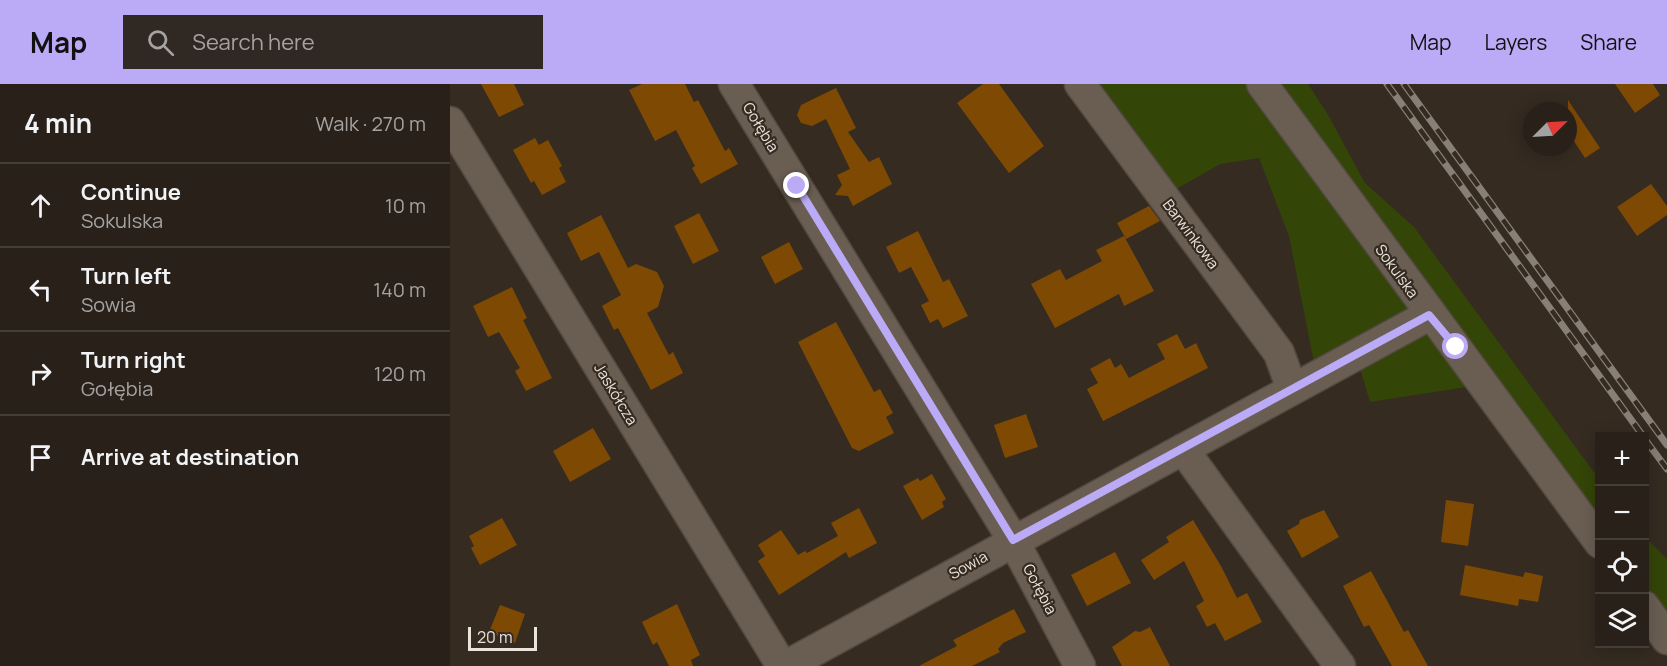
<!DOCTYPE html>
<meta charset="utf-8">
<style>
:root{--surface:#282019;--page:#302822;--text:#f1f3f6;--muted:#a5a3a2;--line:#443e38;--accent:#bbaaf6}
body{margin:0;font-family:Manrope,sans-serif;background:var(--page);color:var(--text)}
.controls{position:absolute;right:18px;bottom:18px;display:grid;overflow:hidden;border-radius:0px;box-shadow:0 3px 15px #0003}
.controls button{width:54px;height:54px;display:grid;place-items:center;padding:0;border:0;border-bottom:2px solid var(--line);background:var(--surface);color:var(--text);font:30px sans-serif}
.compass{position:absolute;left:1073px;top:18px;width:54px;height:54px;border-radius:50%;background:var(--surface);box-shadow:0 3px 15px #0003;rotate:66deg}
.scale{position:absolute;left:18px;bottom:15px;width:69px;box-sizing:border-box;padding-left:6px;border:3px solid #ebe4dd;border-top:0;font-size:16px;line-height:21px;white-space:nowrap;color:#ebe4dd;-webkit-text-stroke:4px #352b21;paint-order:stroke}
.stop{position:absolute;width:18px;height:18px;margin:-14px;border:4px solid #bbaaf6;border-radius:50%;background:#fff}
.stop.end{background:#bbaaf6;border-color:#fff;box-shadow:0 2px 6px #0008}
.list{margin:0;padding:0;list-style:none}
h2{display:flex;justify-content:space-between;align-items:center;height:78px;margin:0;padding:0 24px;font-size:26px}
h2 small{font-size:20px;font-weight:400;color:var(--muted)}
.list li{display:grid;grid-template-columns:39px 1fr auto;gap:18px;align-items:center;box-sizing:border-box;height:84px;padding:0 24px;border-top:2px solid var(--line)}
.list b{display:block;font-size:22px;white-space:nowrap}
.list p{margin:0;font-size:20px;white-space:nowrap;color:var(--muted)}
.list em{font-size:20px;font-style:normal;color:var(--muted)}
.icon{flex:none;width:33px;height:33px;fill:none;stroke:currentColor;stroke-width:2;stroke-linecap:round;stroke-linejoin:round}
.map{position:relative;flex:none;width:1217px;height:582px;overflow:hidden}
header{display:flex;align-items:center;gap:36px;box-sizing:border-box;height:84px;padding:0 30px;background:var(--accent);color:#111}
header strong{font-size:28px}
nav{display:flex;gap:33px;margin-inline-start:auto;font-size:21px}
.search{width:420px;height:54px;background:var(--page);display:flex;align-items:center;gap:15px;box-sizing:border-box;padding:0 21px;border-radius:0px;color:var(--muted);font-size:22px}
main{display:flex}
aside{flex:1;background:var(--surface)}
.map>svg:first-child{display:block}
.green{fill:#344508}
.building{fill:#7e4a03}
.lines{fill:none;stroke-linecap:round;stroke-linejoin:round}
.minor-casing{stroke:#524941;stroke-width:33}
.minor{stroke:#6a5e53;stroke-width:30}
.rail-casing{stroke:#887f77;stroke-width:7}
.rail{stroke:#352b21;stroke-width:4.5;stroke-dasharray:14;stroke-linecap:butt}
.route{stroke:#bbaaf6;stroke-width:8}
.labels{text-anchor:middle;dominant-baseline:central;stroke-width:4.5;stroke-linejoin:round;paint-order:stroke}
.street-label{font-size:15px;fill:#ebe4dd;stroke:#352b21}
</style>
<header>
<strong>Map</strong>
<div class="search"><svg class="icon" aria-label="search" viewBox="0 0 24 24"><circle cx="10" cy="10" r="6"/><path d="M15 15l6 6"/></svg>Search here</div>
<nav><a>Map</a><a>Layers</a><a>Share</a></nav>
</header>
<main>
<aside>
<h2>4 min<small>Walk · 270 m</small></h2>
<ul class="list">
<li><svg class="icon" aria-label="ahead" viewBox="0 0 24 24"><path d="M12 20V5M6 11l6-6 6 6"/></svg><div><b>Continue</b><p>Sokulska</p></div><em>10 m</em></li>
<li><svg class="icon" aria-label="left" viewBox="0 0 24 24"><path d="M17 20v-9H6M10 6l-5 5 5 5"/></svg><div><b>Turn left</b><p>Sowia</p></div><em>140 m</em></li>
<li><svg class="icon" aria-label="right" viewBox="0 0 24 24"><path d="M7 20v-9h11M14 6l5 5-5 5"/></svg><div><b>Turn right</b><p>Gołębia</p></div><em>120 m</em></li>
<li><svg class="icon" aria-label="arrive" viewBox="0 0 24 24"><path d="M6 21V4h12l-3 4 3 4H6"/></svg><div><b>Arrive at destination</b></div></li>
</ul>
</aside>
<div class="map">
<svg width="1217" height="582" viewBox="0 0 1217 582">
<rect width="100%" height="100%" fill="#352b21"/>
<path class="green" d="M 644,0 L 858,0 L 877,29 L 915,99 L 964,143 L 1149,395 L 1149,448 L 1023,302 L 920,318 L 904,264 L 865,284 L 839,152 L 809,74 L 770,80 L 723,107 Z
M 1194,452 L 1217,475 L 1217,545 L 1195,512 Z"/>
<path class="building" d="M 31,0 L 64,0 L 74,21 L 49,33 Z
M 192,0 L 235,0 L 244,18 L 248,16 L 275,67 L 279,64 L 288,80 L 251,100 L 242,84 L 245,82 L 226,46 L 205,57 L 179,6 Z
M 533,0 L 549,0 L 594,62 L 559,89 L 507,19 Z
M 1165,0 L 1203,0 L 1210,11 L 1185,29 Z
M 386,4 L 406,44 L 398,48 L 419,78 L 429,73 L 442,100 L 403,122 L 398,112 L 385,111 L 392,101 L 387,91 L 400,85 L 376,35 L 362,42 L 351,39 L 347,31 L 351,21 Z
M 1118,16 L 1150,64 L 1135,74 L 1118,48 Z
M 85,54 L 89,61 L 98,56 L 112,82 L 109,84 L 116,98 L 92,111 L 84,97 L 81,99 L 63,66 Z
M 1201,100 L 1217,122 L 1217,131 L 1187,152 L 1167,123 Z
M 699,122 L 710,137 L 676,155 L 667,139 Z
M 249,129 L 269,167 L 243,180 L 224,142 Z
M 151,131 L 178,184 L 186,180 L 207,188 L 214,202 L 208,223 L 197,229 L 219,271 L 223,268 L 233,289 L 201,306 L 168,244 L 164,246 L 152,222 L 171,211 L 149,168 L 131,177 L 117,149 Z
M 468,147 L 493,198 L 499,195 L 518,232 L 493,244 L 488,235 L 480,239 L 471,221 L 479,217 L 461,183 L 449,189 L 436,163 Z
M 674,152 L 704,207 L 674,222 L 669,210 L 605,244 L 581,200 L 610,185 L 616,196 L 652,177 L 646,166 Z
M 339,158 L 353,185 L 325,200 L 311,173 Z
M 62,203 L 77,234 L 73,236 L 102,294 L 76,307 L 65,287 L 70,284 L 49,248 L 38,253 L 23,222 Z
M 386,238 L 424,308 L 430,305 L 443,329 L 436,333 L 444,349 L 409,367 L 402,364 L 348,258 Z
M 727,250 L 735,265 L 746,259 L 758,284 L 653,337 L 637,305 L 648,299 L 640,285 L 660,274 L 665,284 L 671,280 L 679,294 L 715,275 L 707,260 Z
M 576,330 L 588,363 L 555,374 L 544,341 Z
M 143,344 L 161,375 L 120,398 L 103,367 Z
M 482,390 L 496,415 L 492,418 L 494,423 L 472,436 L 453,402 L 468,394 L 470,397 Z
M 996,416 L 1024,420 L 1018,462 L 991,458 Z
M 409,424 L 427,459 L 399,474 L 396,468 L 329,511 L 308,477 L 315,472 L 308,461 L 331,446 L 348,471 L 355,467 L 357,469 L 388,452 L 381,439 Z
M 874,426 L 889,453 L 852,474 L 837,447 L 849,440 L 850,436 Z
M 52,434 L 67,461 L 30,481 L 21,464 L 24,462 L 19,452 Z
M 743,436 L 771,482 L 787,514 L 797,509 L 812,538 L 775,557 L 765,539 L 757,543 L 746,522 L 754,517 L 734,477 L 704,496 L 691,476 L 719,458 L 716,453 Z
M 665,468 L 681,499 L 637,522 L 621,491 Z
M 1015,481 L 1073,493 L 1075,488 L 1093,492 L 1088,518 L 1069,515 L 1068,522 L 1010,511 Z
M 921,487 L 954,548 L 958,546 L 978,582 L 942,582 L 919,541 L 914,543 L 893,502 Z
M 227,520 L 250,571 L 241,576 L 243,582 L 219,582 L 207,558 L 203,561 L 192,538 Z
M 50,521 L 75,530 L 65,559 L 39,548 Z
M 564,525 L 576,548 L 553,559 L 548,565 L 550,568 L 522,582 L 469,582 L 507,562 L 503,556 Z
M 700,543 L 720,582 L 672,582 L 662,563 L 685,547 L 690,548 Z"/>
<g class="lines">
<defs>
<path id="minor" d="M 284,0 L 563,456 L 630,582
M 630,0 L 829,269 L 842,305
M 812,0 L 1150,459
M 0,38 L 332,582
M 733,365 L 890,582
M 1194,522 L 1217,555
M 336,582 L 979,231"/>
</defs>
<use href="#minor" class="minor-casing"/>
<use href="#minor" class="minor"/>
<defs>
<path id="rail" d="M 937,0 L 1193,352
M 954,0 L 1217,361
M 1194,354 L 1217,385"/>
</defs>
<use href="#rail" class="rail-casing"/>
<use href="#rail" class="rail"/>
</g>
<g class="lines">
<path class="route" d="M 347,102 L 563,456 L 979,231 L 1006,263"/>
</g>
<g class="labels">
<g class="street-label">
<text transform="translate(311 43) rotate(59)">Gołębia</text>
<text transform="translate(741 150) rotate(53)">Barwinkowa</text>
<text transform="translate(947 187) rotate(54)">Sokulska</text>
<text transform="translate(166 310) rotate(59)">Jaskółcza</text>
<text transform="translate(518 481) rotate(-29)">Sowia</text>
<text transform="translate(590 505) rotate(62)">Gołębia</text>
</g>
</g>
</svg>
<div class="controls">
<button>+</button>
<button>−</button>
<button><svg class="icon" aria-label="locate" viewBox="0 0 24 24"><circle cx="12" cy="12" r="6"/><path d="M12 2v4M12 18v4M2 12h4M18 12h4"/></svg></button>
<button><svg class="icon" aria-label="layers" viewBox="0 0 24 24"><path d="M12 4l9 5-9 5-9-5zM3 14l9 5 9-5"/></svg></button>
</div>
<svg class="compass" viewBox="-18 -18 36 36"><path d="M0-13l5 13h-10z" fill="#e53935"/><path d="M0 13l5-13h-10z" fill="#a5a3a2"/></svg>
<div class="scale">20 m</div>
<div class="stop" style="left:1006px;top:263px"></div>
<div class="stop end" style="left:347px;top:102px"></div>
</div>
</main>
